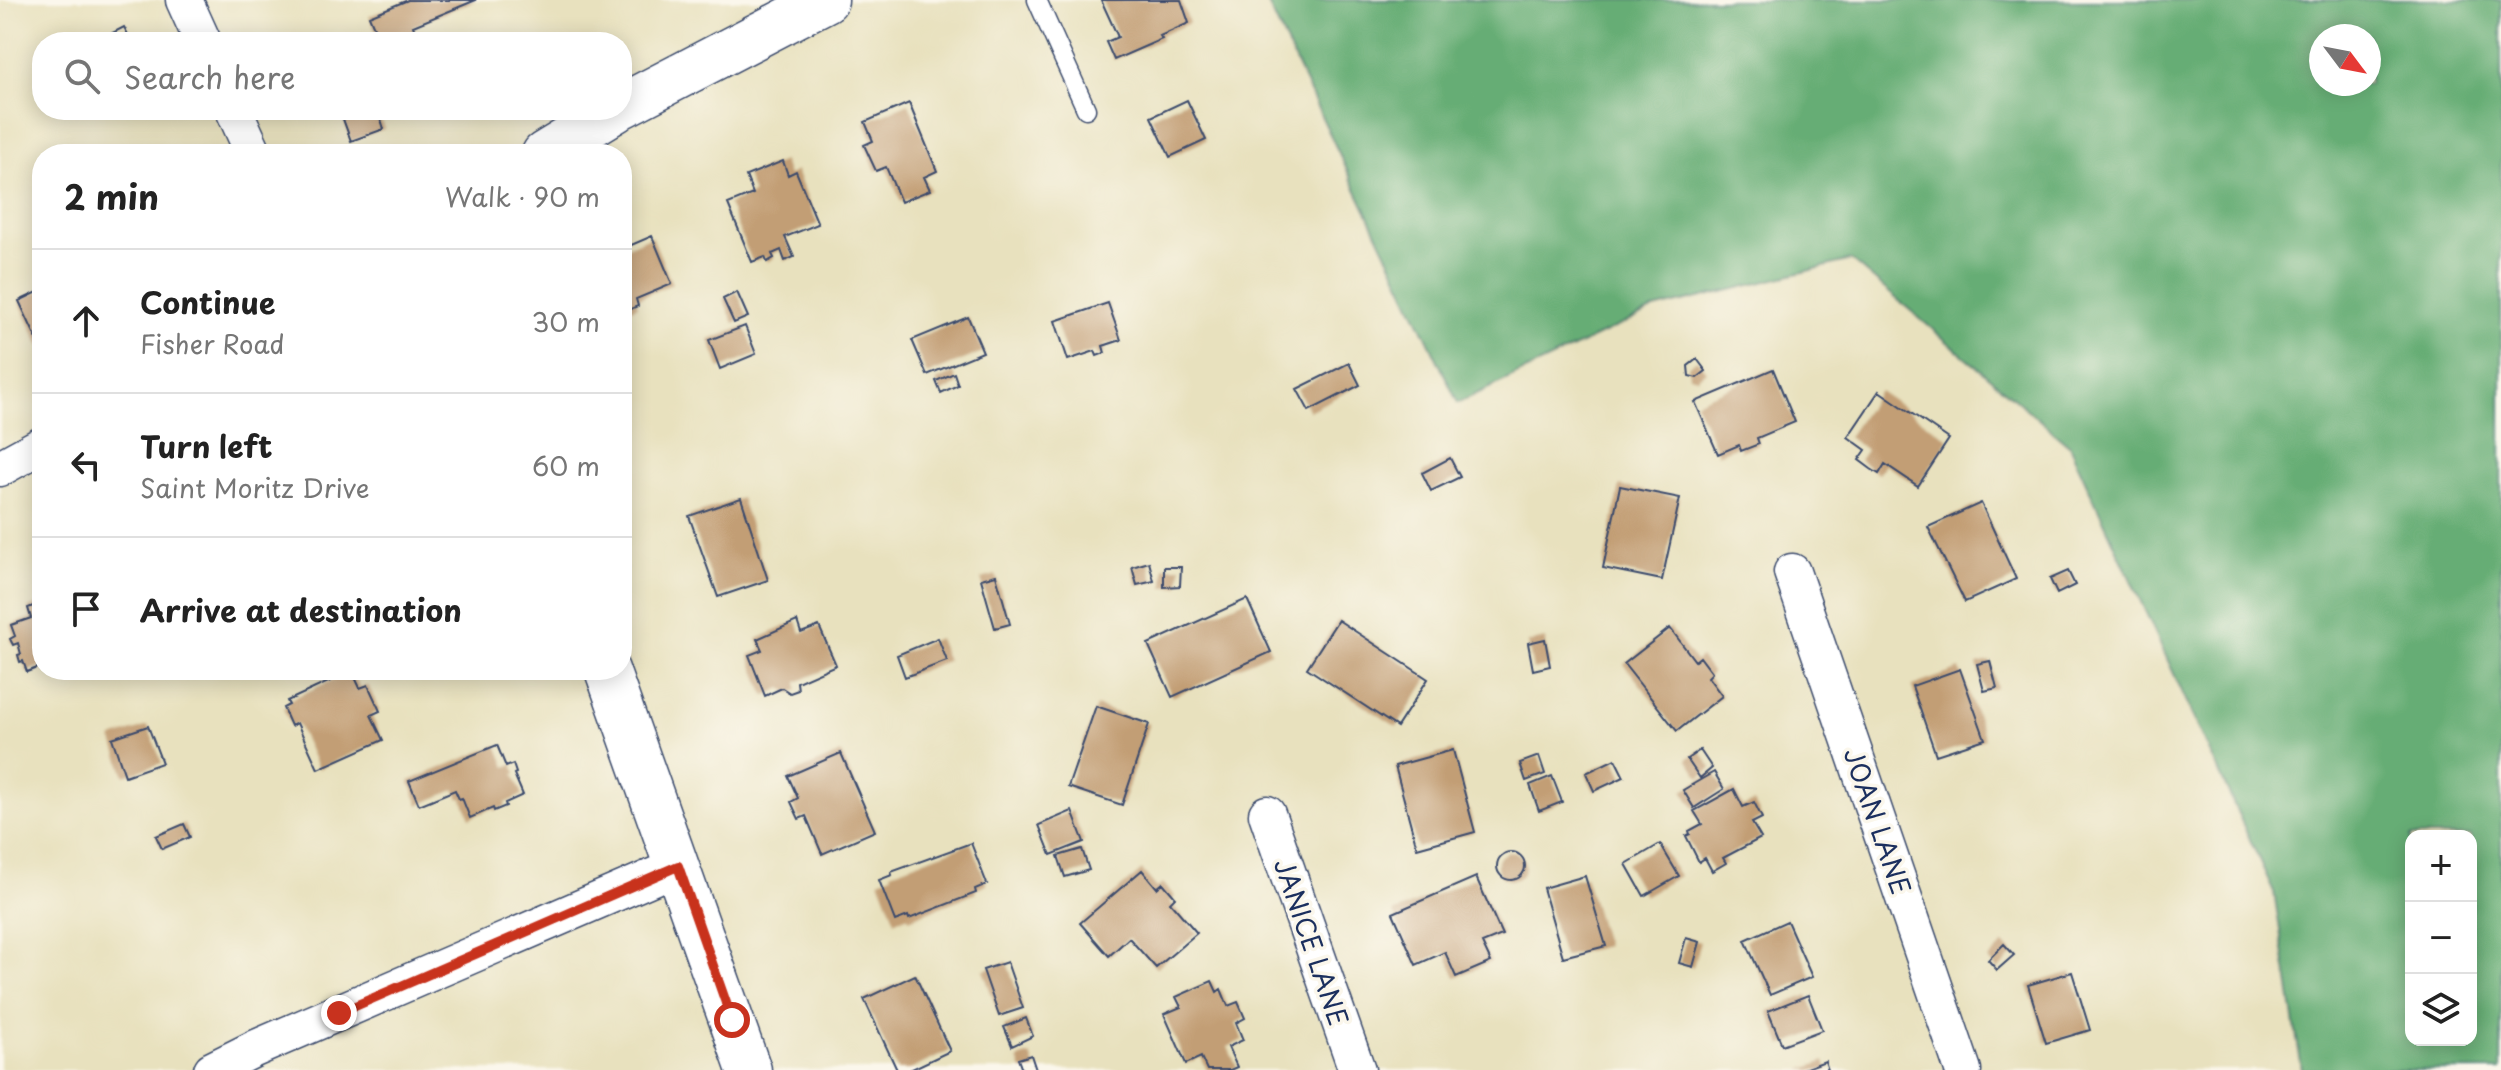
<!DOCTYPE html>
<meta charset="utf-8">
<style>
:root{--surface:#fff;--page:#f6f6f6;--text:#222;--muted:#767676;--line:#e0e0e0}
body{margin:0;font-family:"Playpen Sans",sans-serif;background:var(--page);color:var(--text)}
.controls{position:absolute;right:24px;bottom:24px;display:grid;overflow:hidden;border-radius:16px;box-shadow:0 4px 20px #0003}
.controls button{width:72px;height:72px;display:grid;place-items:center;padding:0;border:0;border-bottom:2px solid var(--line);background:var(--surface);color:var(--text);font:40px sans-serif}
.compass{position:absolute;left:2309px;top:24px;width:72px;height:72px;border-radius:50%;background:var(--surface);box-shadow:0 4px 20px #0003;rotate:122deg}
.stop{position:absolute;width:24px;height:24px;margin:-18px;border:6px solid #c8321e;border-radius:50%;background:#fff}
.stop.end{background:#c8321e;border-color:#fff;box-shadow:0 2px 8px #0008}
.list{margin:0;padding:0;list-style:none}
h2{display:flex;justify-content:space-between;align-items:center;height:104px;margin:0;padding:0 32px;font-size:34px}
h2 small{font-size:26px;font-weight:400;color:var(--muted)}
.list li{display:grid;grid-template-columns:52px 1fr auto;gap:24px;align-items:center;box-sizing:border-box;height:144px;padding:0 32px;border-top:2px solid var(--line)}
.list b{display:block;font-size:30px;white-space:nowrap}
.list p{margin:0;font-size:26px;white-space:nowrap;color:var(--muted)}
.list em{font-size:26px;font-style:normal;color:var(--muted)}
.icon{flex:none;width:44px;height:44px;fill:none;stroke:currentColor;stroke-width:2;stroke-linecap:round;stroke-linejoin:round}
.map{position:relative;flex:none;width:2501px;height:1070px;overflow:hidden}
.search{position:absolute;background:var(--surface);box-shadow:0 4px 20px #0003;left:32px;top:32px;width:600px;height:88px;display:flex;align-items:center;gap:20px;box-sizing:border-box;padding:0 28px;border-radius:32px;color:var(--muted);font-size:30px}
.panel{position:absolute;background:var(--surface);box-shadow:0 4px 20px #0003;left:32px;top:144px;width:600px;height:536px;border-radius:32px}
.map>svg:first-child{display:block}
.forest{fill:#66ad74;stroke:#406e69;stroke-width:2;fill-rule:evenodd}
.building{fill:#c29e74}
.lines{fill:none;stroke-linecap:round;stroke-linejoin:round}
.service-casing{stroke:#3a4a6c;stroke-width:21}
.minor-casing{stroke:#3a4a6c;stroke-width:39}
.tertiary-casing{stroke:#3a4a6c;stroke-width:47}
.service{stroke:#fff;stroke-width:18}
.minor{stroke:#fff;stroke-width:36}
.tertiary{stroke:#fff;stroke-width:44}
.route{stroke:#c8321e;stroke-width:10}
.labels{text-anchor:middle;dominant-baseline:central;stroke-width:7;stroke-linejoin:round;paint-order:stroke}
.street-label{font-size:26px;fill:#1b2f5e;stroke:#fbf7ec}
</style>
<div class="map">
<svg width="2501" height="1070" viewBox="0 0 2501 1070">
<rect width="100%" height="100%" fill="#fbf7ec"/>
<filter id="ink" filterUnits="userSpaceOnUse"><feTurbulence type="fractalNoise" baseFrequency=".0125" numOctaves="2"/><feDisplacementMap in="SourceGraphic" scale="16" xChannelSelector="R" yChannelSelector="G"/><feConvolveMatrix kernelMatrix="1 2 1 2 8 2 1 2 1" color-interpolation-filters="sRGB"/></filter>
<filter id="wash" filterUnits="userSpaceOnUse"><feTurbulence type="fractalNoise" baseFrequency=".006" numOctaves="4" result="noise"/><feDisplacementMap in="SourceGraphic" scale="32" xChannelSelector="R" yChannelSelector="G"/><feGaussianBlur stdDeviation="1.8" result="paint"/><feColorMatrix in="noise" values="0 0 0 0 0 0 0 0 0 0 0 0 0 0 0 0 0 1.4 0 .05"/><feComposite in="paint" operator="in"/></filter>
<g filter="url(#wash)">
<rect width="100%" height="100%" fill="#e8e1be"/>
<path class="forest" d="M 1266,0 L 2501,0 L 2501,1070 L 2302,1070 L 2274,892 L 2069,445 L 1851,260 L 1654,309 L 1458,403 ZM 2321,36 L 2369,36 L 2369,84 L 2321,84 ZM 2411,836 L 2471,836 L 2471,1040 L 2411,1040 Z"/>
<g id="blocks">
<path class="building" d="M 408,0 L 476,0 L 413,26 L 419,41 L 380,42 L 369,16 Z
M 1101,0 L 1181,0 L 1189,23 L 1160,36 L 1162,39 L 1114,60 L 1106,42 L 1118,37 Z
M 124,27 L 132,42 L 95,42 Z
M 1187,100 L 1206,140 L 1170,157 L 1151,117 Z
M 909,103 L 937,171 L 924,177 L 930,190 L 901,202 L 886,167 L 876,171 L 864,145 L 873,141 L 865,122 Z
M 368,110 L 378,110 L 384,129 L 351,141 L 343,119 Z
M 783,161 L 788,175 L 796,171 L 818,224 L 785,237 L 794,257 L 785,261 L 781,250 L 772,254 L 774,258 L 767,262 L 765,257 L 752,262 L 728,204 L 753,194 L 746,176 Z
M 652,236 L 672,284 L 636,299 L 638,306 L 628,310 L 625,303 L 622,304 L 622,249 Z
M 42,290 L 42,345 L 40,346 L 19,301 Z
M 737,292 L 748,317 L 734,323 L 723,299 Z
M 1108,303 L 1121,340 L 1103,346 L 1105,353 L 1097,356 L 1095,351 L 1068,360 L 1055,321 Z
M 968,317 L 983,352 L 927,375 L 912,340 Z
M 745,326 L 756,354 L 720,369 L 709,340 Z
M 1697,359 L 1706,371 L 1697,378 L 1689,376 L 1688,366 Z
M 1349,363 L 1360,385 L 1309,411 L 1297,389 Z
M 1773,369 L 1795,422 L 1757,438 L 1759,444 L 1741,451 L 1739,445 L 1718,454 L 1695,402 Z
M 954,373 L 958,385 L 941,393 L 936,381 Z
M 1879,391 L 1949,439 L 1918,486 L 1885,464 L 1879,474 L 1871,469 L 1859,460 L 1866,450 L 1848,437 Z
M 1450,458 L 1460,477 L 1431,491 L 1422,473 Z
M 1620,486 L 1680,498 L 1662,580 L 1603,568 Z
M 741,498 L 768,580 L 718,597 L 689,516 Z
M 1981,503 L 2016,579 L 1965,602 L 1928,527 Z
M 1149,562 L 1154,581 L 1137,585 L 1132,567 Z
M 1164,567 L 1181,567 L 1180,586 L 1164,587 Z
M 2068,571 L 2075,585 L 2057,594 L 2050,579 Z
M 996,575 L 1010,624 L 995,628 L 981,579 Z
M 1247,599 L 1271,652 L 1172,697 L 1148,644 Z
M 38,604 L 42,612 L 42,666 L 27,672 L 23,661 L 20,662 L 18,655 L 21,654 L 18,643 L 13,645 L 10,639 L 15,636 L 11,625 L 31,618 L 28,608 Z
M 1338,620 L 1428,679 L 1397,727 L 1307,668 Z
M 797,621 L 801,633 L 819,626 L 836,665 L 797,682 L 798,690 L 790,693 L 782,688 L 765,696 L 749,655 L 762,650 L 757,639 Z
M 1670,628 L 1695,661 L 1700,657 L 1712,673 L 1708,677 L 1722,696 L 1677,731 L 1624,664 Z
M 938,638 L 947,661 L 905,677 L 897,655 Z
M 1545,639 L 1550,666 L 1533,670 L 1528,643 Z
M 1990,661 L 1997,688 L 1984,691 L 1977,664 Z
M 1960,669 L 1985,739 L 1936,755 L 1912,686 Z
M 352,671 L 360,688 L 368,685 L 380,711 L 371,715 L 383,740 L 318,769 L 297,723 L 291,726 L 283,708 L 289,705 L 287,701 Z
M 1096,706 L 1149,724 L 1122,805 L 1068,787 Z
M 148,726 L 162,763 L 125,776 L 112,738 Z
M 497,745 L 506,767 L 513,764 L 516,773 L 514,774 L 523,795 L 505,803 L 506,806 L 494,811 L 493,808 L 470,818 L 462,798 L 459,799 L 455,790 L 419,805 L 409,781 Z
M 1453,750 L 1475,832 L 1417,848 L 1395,766 Z
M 1700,750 L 1712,768 L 1700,778 L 1687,759 Z
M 841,753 L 875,831 L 822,854 L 806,816 L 799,819 L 791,802 L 798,798 L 788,776 Z
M 1539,756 L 1545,774 L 1526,781 L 1520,763 Z
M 1615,759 L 1624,777 L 1594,791 L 1586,773 Z
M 1714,772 L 1724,789 L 1694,808 L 1683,790 Z
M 1552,776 L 1562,802 L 1539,811 L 1530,785 Z
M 1734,789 L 1743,807 L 1754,802 L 1762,818 L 1752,823 L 1761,838 L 1723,858 L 1726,863 L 1712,871 L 1705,858 L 1699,862 L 1686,836 L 1690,834 L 1689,831 L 1702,824 L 1694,811 Z
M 1072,811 L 1084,842 L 1051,855 L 1039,825 Z
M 184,824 L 190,837 L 162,849 L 156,836 Z
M 971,843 L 987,884 L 975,889 L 976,893 L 909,919 L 908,916 L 895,921 L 879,880 L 892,875 L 891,872 Z
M 1660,844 L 1679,876 L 1644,896 L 1626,864 Z
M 1082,849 L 1089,870 L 1065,877 L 1058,856 Z
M1497 866a14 14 0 1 1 28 0a14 14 0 1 1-28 0Z
M 1142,870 L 1157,888 L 1163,883 L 1175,897 L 1170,902 L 1197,933 L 1156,968 L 1129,938 L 1109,956 L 1080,923 Z
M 1585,876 L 1606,946 L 1563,957 L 1543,888 Z
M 1476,877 L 1502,935 L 1482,943 L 1491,962 L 1456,977 L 1445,952 L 1416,965 L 1393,913 Z
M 1787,921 L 1812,977 L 1770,995 L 1745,940 Z
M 1686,938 L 1700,942 L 1693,967 L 1679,963 Z
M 2004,944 L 2014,955 L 1997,970 L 1988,960 Z
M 1007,962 L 1023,1008 L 999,1016 L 983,970 Z
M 2072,972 L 2090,1030 L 2046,1043 L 2028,985 Z
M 915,975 L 950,1051 L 910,1070 L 897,1070 L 864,999 Z
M 1212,981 L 1217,992 L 1221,989 L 1228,1006 L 1238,1002 L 1245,1018 L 1236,1023 L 1243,1040 L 1228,1047 L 1237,1067 L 1230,1070 L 1207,1070 L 1201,1057 L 1186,1064 L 1164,1014 L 1181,1007 L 1176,997 Z
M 1808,995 L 1822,1030 L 1782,1045 L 1768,1011 Z
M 1026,1018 L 1033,1036 L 1012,1046 L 1004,1027 Z
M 1031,1055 L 1036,1070 L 1022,1070 L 1018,1059 Z
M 1825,1061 L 1828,1070 L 1801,1070 Z"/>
</g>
</g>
<g filter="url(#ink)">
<use href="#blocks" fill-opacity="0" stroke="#3a4a6c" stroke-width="2"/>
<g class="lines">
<defs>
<path id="service" d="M 1037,0 L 1086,109"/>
<path id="minor" d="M 184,0 L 203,42
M 234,110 L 254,154
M 0,468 L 42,445
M 1792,572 L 1963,1070
M 1267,814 L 1357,1070
M 212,1070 L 254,1049 L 678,866"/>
<path id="tertiary" d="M 622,106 L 826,0
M 544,154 L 616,110
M 607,670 L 749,1070"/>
</defs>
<use href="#service" class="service-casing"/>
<use href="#minor" class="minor-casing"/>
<use href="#tertiary" class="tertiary-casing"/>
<use href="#service" class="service"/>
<use href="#minor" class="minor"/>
<use href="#tertiary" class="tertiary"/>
</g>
</g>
<g class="lines" filter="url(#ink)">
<path class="route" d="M 339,1013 L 678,866 L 732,1020"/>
</g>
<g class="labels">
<g class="street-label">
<text transform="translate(1878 821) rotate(71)">JOAN LANE</text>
<text transform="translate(1312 942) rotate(71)">JANICE LANE</text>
</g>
</g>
</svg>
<div class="controls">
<button>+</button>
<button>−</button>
<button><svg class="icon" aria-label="layers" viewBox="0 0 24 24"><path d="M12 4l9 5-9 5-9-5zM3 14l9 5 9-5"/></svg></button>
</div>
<svg class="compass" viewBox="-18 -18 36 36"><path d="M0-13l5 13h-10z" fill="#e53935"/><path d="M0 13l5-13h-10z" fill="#767676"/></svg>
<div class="stop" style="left:732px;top:1020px"></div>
<div class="stop end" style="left:339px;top:1013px"></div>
<div class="search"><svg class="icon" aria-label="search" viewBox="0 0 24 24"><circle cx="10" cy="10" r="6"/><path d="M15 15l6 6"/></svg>Search here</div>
<section class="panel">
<h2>2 min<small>Walk · 90 m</small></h2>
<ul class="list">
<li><svg class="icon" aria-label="ahead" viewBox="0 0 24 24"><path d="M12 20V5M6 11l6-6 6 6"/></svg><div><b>Continue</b><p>Fisher Road</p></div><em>30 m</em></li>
<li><svg class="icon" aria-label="left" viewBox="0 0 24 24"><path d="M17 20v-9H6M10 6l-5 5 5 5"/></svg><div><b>Turn left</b><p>Saint Moritz Drive</p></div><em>60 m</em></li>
<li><svg class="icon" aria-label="arrive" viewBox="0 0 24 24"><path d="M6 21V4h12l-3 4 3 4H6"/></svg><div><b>Arrive at destination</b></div></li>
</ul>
</section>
</div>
